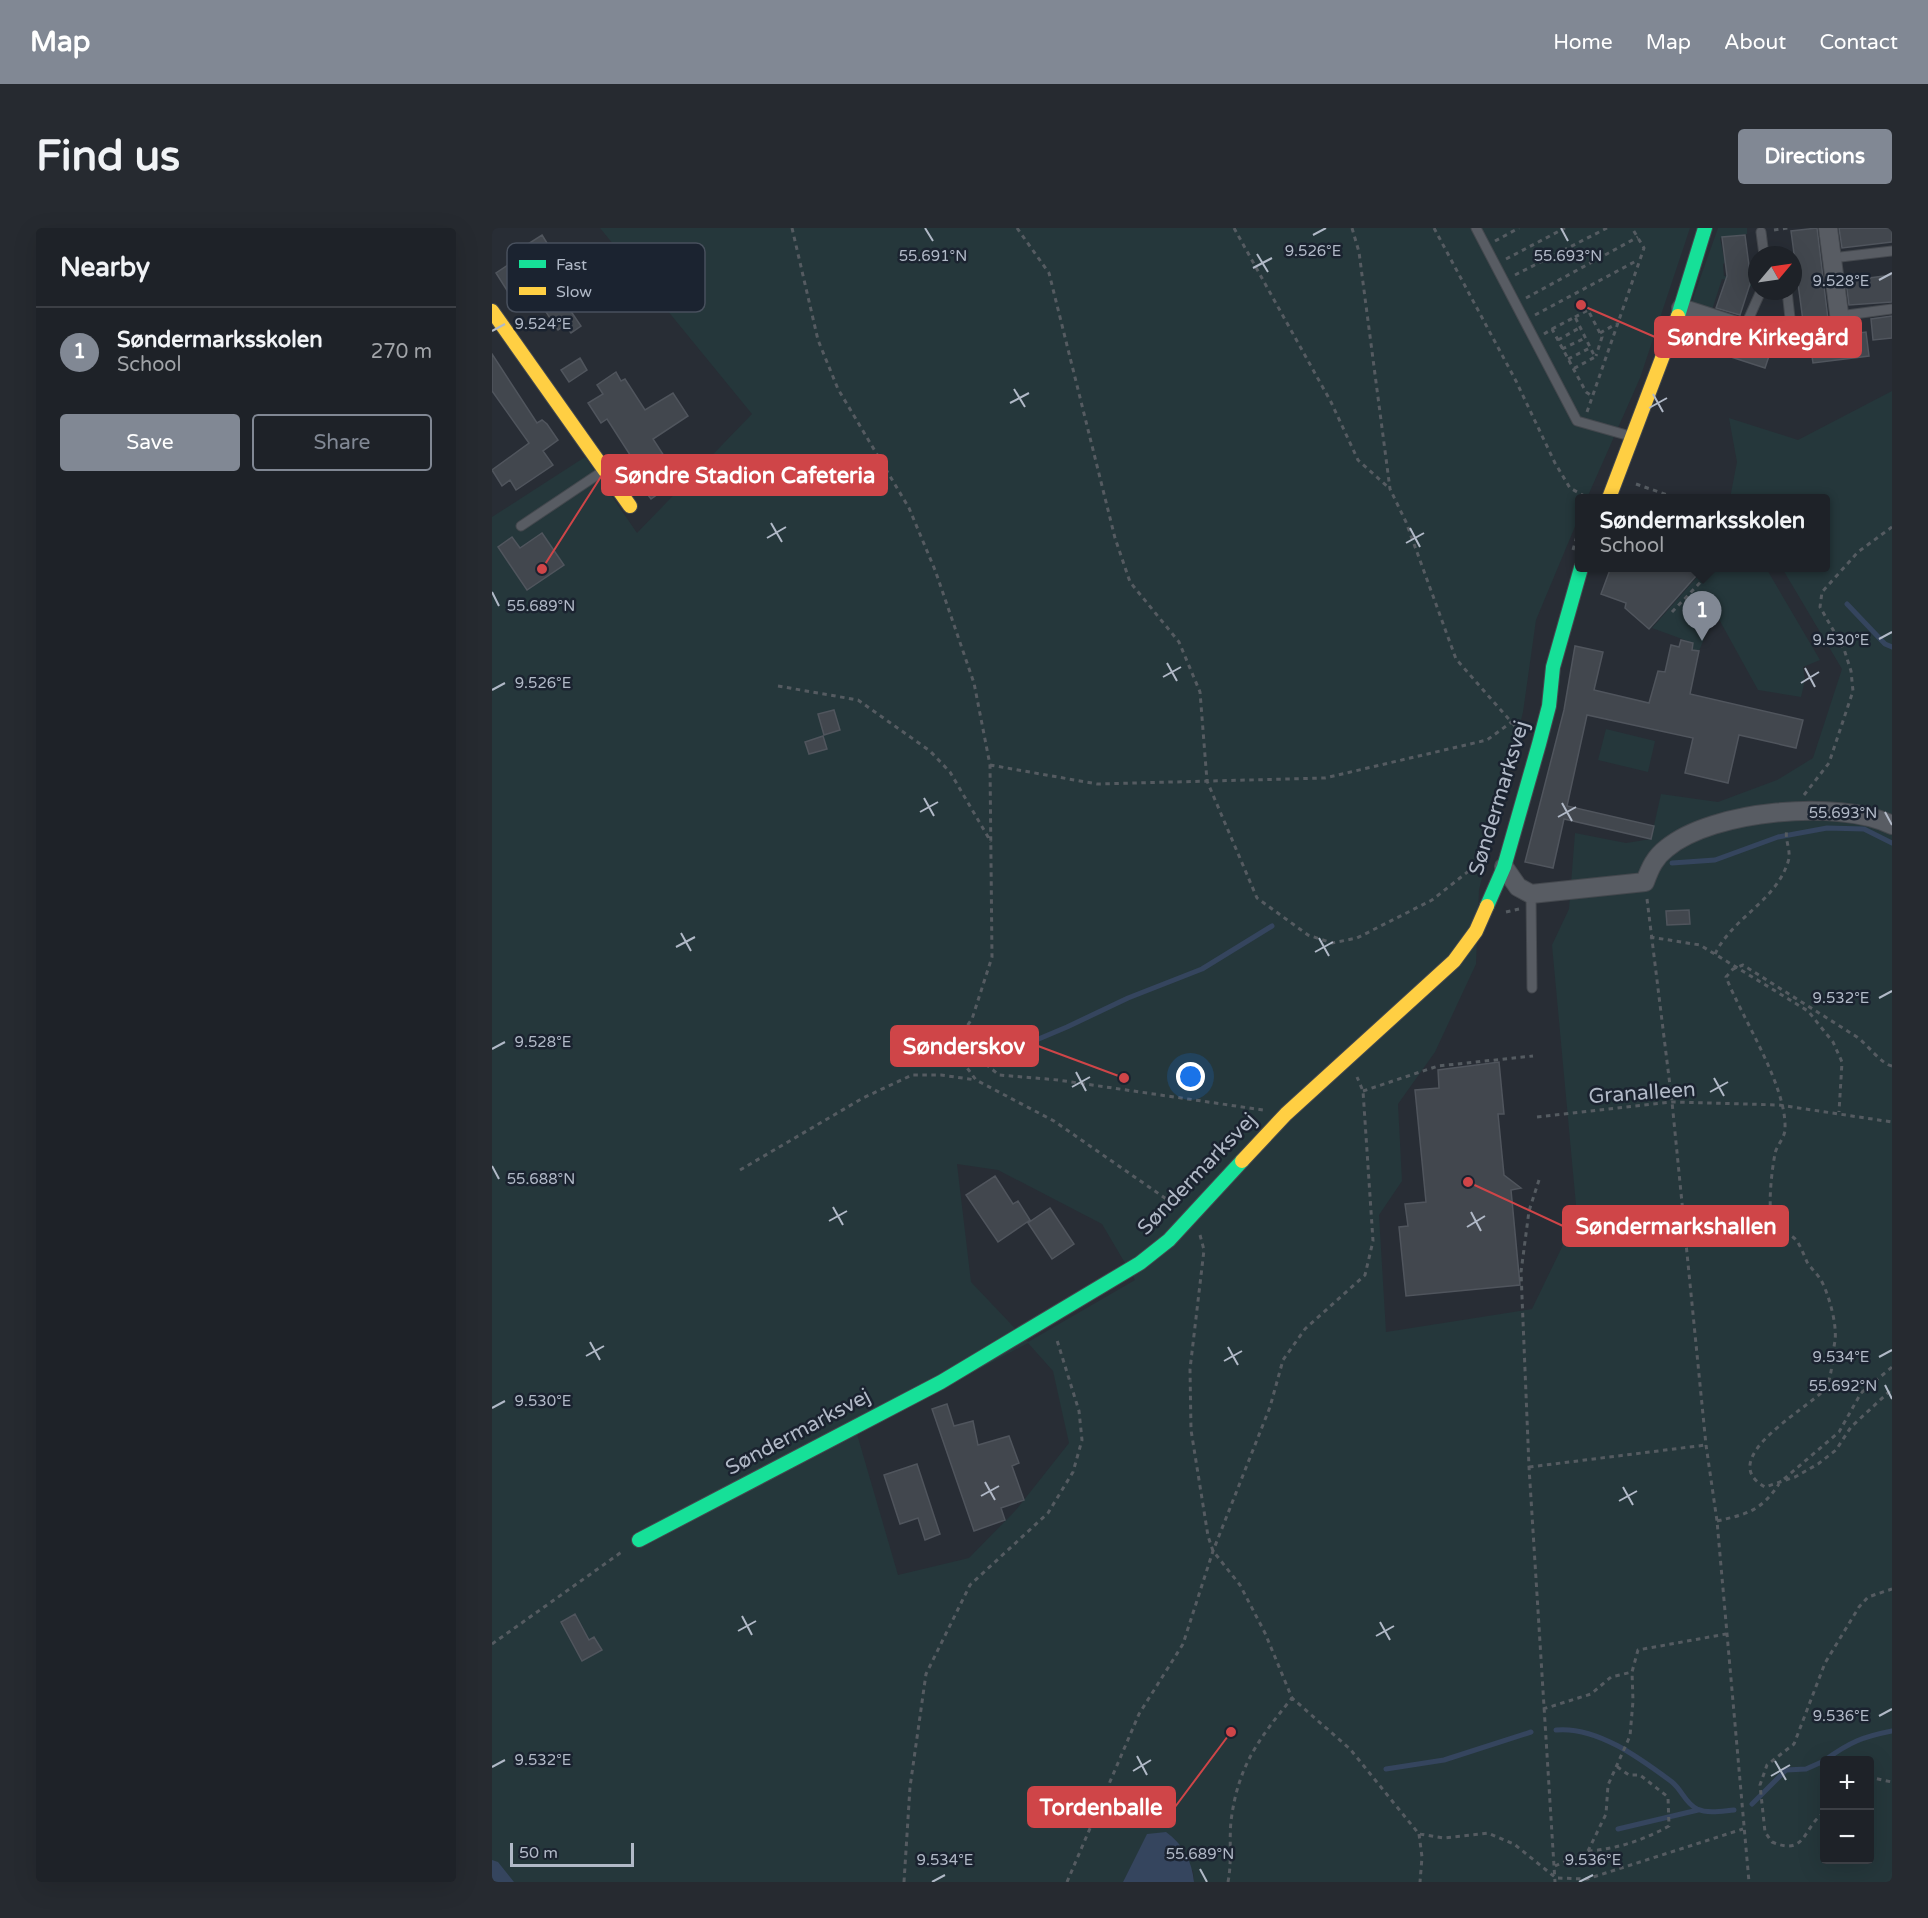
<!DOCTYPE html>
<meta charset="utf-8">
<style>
:root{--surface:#1e2228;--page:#262a30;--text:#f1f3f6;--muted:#a1a4a8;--line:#3c3f45;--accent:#818894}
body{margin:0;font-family:"Varela Round",sans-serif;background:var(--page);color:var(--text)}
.controls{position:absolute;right:18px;bottom:18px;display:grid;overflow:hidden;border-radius:6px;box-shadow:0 6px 24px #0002}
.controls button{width:54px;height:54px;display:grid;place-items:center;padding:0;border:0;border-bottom:2px solid var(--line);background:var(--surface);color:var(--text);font:30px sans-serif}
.compass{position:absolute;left:1256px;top:18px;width:54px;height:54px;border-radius:50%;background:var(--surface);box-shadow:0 6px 24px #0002;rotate:61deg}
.scale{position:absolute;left:18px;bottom:15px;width:124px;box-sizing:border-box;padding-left:6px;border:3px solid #b1b9c7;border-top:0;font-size:16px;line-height:21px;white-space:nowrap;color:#b1b9c7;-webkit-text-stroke:4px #1b2330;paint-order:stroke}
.you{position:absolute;left:699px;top:849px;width:21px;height:21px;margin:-15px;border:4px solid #fff;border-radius:50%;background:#1a73e8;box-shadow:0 0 0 9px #1a73e833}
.badge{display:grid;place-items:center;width:39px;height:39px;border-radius:50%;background:var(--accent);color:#fff;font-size:20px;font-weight:700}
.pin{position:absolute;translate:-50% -50px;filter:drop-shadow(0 2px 3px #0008)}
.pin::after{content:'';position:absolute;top:32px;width:21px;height:18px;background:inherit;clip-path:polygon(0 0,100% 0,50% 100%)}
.popup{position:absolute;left:1083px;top:266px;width:255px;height:78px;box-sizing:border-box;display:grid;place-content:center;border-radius:6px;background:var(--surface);filter:drop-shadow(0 2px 4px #0005);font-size:20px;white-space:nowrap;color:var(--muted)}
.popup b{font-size:22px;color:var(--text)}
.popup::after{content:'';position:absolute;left:50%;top:100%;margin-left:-12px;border:12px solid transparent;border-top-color:var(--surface)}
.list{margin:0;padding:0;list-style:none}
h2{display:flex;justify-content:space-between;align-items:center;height:78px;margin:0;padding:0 24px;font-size:26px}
h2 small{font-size:20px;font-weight:400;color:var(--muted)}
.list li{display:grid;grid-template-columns:39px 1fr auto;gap:18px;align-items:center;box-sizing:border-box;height:90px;padding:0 24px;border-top:2px solid var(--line)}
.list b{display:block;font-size:22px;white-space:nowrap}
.list p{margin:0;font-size:20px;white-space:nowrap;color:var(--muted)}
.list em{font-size:20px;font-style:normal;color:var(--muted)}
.actions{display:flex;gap:12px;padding:18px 24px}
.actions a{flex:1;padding:14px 0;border:2px solid var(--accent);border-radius:6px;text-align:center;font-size:21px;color:var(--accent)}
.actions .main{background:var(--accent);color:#fff}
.map{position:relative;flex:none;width:1400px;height:1654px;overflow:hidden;border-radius:6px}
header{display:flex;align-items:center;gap:36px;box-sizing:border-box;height:84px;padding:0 30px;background:var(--accent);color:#fff}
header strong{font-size:28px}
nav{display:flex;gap:33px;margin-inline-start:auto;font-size:21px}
.intro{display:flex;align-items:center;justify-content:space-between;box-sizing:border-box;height:144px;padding:0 36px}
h1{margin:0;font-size:42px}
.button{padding:15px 27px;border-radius:6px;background:var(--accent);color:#fff;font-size:21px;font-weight:700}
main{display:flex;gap:36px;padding:0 36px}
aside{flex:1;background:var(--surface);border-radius:6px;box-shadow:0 6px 24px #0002}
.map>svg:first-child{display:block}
.green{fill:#25373b;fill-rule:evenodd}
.water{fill:#35455e}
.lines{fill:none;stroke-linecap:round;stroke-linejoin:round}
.stream{stroke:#35455e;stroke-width:5}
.building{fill:#42474e;stroke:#50555d;stroke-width:1.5}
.lane-casing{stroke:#44484e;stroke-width:11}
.street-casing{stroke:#44484e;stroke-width:20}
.fast-casing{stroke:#44484e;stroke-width:16}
.slow-casing{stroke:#44484e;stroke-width:16}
.path{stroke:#555b61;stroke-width:3;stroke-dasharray:4.5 4.5;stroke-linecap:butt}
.lane{stroke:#585c63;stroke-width:9}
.street{stroke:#585c63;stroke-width:18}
.fast{stroke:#16e098;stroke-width:14}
.slow{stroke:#ffcf43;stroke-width:14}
.ticks{fill:none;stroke:#b1b9c7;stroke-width:2}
.labels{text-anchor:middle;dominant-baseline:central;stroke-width:5;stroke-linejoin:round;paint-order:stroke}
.street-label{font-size:21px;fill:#b1b9c7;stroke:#1b2330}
.key{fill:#1b2330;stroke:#48505d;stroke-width:1.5}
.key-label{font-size:16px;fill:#b1b9c7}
.ticks-label{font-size:15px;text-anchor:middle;fill:#b1b9c7;stroke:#1b2330;stroke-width:5;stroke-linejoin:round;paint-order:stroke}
.leader{fill:none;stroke:#cf4548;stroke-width:2}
.callout-dot{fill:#cf4548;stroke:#1b2330;stroke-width:2}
.callout{fill:#cf4548;stroke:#cf4548;stroke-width:2}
.callout-label{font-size:22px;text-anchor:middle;font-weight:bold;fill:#fff}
</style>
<header>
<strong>Map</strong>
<nav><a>Home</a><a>Map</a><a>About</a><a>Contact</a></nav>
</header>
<div class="intro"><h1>Find us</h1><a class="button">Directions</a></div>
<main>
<aside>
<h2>Nearby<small></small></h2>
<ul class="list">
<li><span class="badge">1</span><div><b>Søndermarksskolen</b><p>School</p></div><em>270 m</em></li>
</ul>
<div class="actions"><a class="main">Save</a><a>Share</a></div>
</aside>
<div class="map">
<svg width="1400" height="1654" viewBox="0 0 1400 1654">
<rect width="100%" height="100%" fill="#282d35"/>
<path class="green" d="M 108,0 L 1198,0 L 1148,150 L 1095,270 L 1087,270 L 1087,289 L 1044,392 L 1031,484 L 987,662 L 984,736 L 943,824 L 906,876 L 910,953 L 887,987 L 894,1104 L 1040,1081 L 1085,988 L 1060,717 L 1077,681 L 1083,605 L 1134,615 L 1159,611 L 1169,566 L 1226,574 L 1285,552 L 1321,530 L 1350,441 L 1290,340 L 1333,340 L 1333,270 L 1238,270 L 1245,234 L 1237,190 L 1306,212 L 1400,163 L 1400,1654 L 702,1654 L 701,1643 L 655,1607 L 631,1654 L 0,1654 L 0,289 L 93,229 L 145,305 L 260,186 ZM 465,936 L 506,942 L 610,996 L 643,1052 L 536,1114 L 479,1054 ZM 536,1115 L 561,1143 L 577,1215 L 524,1282 L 477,1330 L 406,1347 L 365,1206 ZM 1332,1532 L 1378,1532 L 1378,1632 L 1332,1632 Z
M 1226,0 L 1255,0 L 1255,6 L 1228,10 L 1233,35 L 1231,36 L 1232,48 L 1264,44 L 1260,59 L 1230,51 L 1219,85 L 1198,79 Z
M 1213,340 L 1274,340 L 1328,432 L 1311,439 L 1313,452 L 1309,469 L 1266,462 L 1223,384 L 1207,423 L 1200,422 L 1201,415 L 1160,400 Z
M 1114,501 L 1163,513 L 1156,544 L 1106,532 Z"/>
<path class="water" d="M 674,1604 C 691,1616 700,1633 702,1654 L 631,1654 L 655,1606 Z
M 0,1632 L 6,1634 L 22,1654 L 0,1654 Z"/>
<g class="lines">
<path class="stream" d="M 1355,376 L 1393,416 L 1400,419
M 1180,635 L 1223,632 L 1286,609 L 1335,600 L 1372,601 L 1400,615
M 506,828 L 575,799 L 636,770 L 710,741 L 780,698
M 1064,1502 C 1105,1498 1149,1531 1180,1554 C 1190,1562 1193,1575 1205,1581 C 1217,1586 1230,1583 1242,1582
M 1333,1532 C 1358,1514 1370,1509 1400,1503
M 894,1541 L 952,1532 L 1039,1504
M 1260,1576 L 1294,1542 L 1314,1541 L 1332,1533
M 1126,1601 L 1206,1582"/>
</g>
<path class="building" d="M 1325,0 L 1336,91 L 1311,93 L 1299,3 Z
M 1347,0 L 1400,0 L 1400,14 L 1350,20 Z
M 50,7 L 58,20 L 62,21 L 66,32 L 16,64 L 4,45 L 40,21 L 36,16 Z
M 1253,7 L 1259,53 L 1248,87 L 1224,80 L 1235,48 L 1230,9 Z
M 1400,47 L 1400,74 L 1357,77 L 1354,53 Z
M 65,70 L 67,74 L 72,73 L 89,98 L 79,105 L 73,97 L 66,102 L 54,84 L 56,83 L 53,78 Z
M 1400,88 L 1400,110 L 1381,112 L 1379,91 Z
M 1203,96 L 1280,119 L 1273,140 L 1196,115 Z
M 1374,104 L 1377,128 L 1321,135 L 1318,115 L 1350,112 L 1359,106 Z
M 0,126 L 45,195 L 50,192 L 55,196 L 66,212 L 51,223 L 61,237 L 24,262 L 18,252 L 10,258 L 0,242 L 37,215 L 0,163 Z
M 88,130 L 95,142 L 77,154 L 69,142 Z
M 124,144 L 129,153 L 133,151 L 153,182 L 181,165 L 196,188 L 161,211 L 187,251 L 159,271 L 134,238 L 142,233 L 115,191 L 109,195 L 96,175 L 111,166 L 105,157 Z
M 50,305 L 72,337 L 35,362 L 6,319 L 20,309 L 28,320 Z
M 1119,339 L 1212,339 L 1157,401 L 1133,380 L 1134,375 L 1109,366 Z
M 1189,412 L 1201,415 L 1200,422 L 1207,423 L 1198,466 L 1311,492 L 1304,520 L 1247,507 L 1236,555 L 1193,545 L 1201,510 L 1095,487 L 1075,578 L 1162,598 L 1159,611 L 1072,591 L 1061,640 L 1033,634 L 1072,482 L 1083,418 L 1111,424 L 1102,462 L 1157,475 L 1166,443 L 1173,444 L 1179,417 L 1187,419 Z
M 342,482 L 348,502 L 332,507 L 326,486 Z
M 331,508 L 335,521 L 317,526 L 313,514 Z
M 1197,682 L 1198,696 L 1175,697 L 1174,683 Z
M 1007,834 L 1012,886 L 1006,886 L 1012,947 L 1029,960 L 1019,962 L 1028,1057 L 914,1068 L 907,999 L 916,998 L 913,976 L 934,974 L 923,862 L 947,860 L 946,842 Z
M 503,948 L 521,976 L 526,973 L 538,992 L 506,1014 L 474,967 Z
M 558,980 L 582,1016 L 560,1031 L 536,995 Z
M 455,1176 L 462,1198 L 481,1193 L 486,1217 L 517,1208 L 527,1235 L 520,1238 L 532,1272 L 509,1280 L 513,1292 L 482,1303 L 440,1181 Z
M 425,1236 L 448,1306 L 433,1312 L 426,1290 L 408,1296 L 392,1247 Z
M 83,1386 L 97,1412 L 102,1409 L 110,1422 L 90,1433 L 69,1394 Z"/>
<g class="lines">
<defs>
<path id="lane" d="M 984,0 L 1085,193 L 1138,208
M 1269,4 L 1272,27
M 1340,30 L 1400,23
M 1295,63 L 1300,108
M 1347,88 L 1400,81
M 1252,101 L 1269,63
M 29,298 L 111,243
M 1039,666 L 1040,760"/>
<path id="street" d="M 1189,80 L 1276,108 L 1349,101 L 1336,0
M 1012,639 L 1026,659 L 1039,666 L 1153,654 C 1158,640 1163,629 1175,620 C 1221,582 1347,571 1400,597"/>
<path id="fast" d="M 1186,88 L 1213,0
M 995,678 L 1012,639 L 1047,516 L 1057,478 L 1061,439 L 1089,340
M 147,1312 L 449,1154 L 648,1035 L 677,1012 L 750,933"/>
<path id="slow" d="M 0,83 L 138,278
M 1117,270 L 1186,88
M 750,933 L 794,886 L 962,733 L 984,703 L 995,678"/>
</defs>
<use href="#lane" class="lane-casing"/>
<use href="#street" class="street-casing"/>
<use href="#fast" class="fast-casing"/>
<use href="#slow" class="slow-casing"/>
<path class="path" d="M 300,0 L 326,112 L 346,161 L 417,280 L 443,342 L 482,455 L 498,537 L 500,729 L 480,791 L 465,812 L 467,829 L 484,852 L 562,893 L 683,977
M 525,0 L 557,45 L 623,310 L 638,354 L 687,414 L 708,464 L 715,553 L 765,670 L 816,707 L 840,715 L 865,710 L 940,672 L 992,631
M 742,0 L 839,174 L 866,232 L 898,261
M 860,0 L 867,24 L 898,261 L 914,294 L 964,431 L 1029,505
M 942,0 L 1024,153 L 1063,235 L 1078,260 L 1096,270
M 1282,2 L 1296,0
M 1003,13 L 1027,0
M 1014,31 L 1073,0
M 1023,47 L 1115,0
M 1034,70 L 1146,9
M 1043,87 L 1146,32
M 1083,89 L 1096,82 L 1110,109 L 1104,128
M 1060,101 L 1083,89 L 1103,129 L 1081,141
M 1108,105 L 1124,96
M 1052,106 L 1060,101 L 1094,164 L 1100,168
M 1066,112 L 1089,99
M 1070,121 L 1093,110
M 1076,131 L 1098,120
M 1095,184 L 1152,20 L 1140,0
M 1144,256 L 1184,270
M 1081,322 L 1087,301
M 1180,384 L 1222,340
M 286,458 L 366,472 L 438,523 L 458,544 L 499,614
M 498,537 L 605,556 L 833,550 L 995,512 L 1021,493
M 1312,567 L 1337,535 L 1361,463 L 1359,443 L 1352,421 L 1328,379 L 1330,364 L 1366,324 L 1400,299
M 1155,671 L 1180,874 L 1214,1217 L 1225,1293 L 1257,1654
M 1014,684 L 1027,681
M 1158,709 L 1208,717 L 1316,783 L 1341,814 L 1350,834 L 1347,884
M 1223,726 C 1241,689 1283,674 1296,634 C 1300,623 1292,612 1295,601
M 466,813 L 507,847 L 566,852 L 771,882
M 1400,838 C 1389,836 1376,817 1365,809 L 1251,737 L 1241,741 L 1234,749 C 1250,790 1295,858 1293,901 C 1293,910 1284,918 1283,926 C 1280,940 1275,982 1281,993 C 1286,1003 1299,1005 1305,1013 C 1309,1019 1312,1027 1315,1034 C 1320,1042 1327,1047 1331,1056 C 1338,1071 1345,1097 1343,1113 C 1340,1127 1341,1151 1332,1162 C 1315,1181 1222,1231 1273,1259 L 1303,1249 L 1326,1236 L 1344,1222 L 1359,1199 L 1400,1161
M 871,863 L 946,838 L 1041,828
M 1045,889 L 1180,874 L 1287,877 L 1400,894
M 248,942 L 371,870 L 420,847 L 449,847 L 484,852
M 1047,952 L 1037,983 L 1029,1044 L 1037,1239 L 1063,1654
M 708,1007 L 712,1022 L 698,1141 L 699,1202 L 716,1308 L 721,1323 L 748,1357 L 773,1405 L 800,1470 L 858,1521 L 927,1606 L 952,1610 L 996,1605 L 1022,1616 L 1064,1650 L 1095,1651 L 1251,1601
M 1037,1239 L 1214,1217
M 1292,1251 L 1347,1204 L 1369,1165 L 1400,1139
M 1225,1293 C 1255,1286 1269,1283 1287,1256
M 0,1416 L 131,1323
M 1051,1481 L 1099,1466 L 1119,1449 L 1140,1444
M 1378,1554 L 1381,1550 L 1400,1554
M 1332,1585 C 1311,1598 1315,1629 1280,1614 L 1273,1604 L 1268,1557 L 1275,1537 L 1302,1516 L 1333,1435 L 1367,1379 L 1376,1369 L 1400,1361
M 927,1606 L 930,1629 L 928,1654
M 1096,1623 C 1125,1621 1152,1612 1177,1598 L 1176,1569 L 1148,1547 L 1137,1547 L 1124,1538
M 1063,1638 L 1096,1623 L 1114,1586 L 1116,1557 L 1138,1508 L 1141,1473 L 1140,1444 L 1146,1422 L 1234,1406
M 412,1654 L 418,1559 L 434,1446 L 478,1357 L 556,1285 L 581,1244 L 590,1212 L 587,1183 L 564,1109
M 575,1654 L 647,1486 L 691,1416 L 721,1323 L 778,1179 L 791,1132 L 813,1101 L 873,1047 L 881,1013 L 871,863 L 865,849
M 736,1654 C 740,1634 737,1614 739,1593 C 746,1538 766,1512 800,1470"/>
<use href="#lane" class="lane"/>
<use href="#street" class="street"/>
<use href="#fast" class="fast"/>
<use href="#slow" class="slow"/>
</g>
<path class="ticks" d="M 433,0 L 441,13M 1069,0 L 1076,13M 821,7 L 834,0M 765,26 L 776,44M 761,40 L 780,30M 1387,52 L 1400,45M 0,103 L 13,96M 522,161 L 533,179M 1161,166 L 1171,184M 518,175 L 537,165M 1157,180 L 1175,170M 279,295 L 290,314M 918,300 L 928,319M 275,310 L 294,299M 914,315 L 932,305M 0,364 L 7,378M 1387,411 L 1400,404M 675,435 L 685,453M 1313,440 L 1323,459M 671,449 L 689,439M 1309,455 L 1327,444M 0,462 L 13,455M 432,570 L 442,588M 1070,575 L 1080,593M 428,584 L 446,574M 1393,584 L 1400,597M 1066,589 L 1084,579M 189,705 L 199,723M 827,710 L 837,728M 184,719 L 203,709M 823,724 L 841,714M 1387,770 L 1400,763M 0,821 L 13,814M 584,844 L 594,863M 1222,850 L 1232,868M 580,859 L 598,849M 1218,864 L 1236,854M 0,938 L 7,951M 341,979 L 351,997M 979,984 L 989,1003M 337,993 L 355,983M 975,999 L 993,988M 98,1114 L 108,1132M 736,1119 L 746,1137M 94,1128 L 112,1118M 1387,1129 L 1400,1122M 732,1133 L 750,1123M 1393,1157 L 1400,1171M 0,1180 L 13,1173M 493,1254 L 503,1272M 1131,1259 L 1141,1277M 489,1268 L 507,1258M 1127,1273 L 1145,1263M 250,1388 L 260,1407M 888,1394 L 898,1412M 246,1403 L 264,1393M 884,1408 L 902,1398M 1387,1488 L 1400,1481M 645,1528 L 655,1547M 1283,1533 L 1294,1552M 0,1539 L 13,1532M 641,1543 L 659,1532M 1279,1548 L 1298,1537M 708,1641 L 715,1654M 440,1654 L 453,1647M 1087,1654 L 1101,1647"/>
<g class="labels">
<g class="street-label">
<text transform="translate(1007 570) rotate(-73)">Søndermarksvej</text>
<text transform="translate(1150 865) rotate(-4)">Granalleen</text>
<text transform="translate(705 946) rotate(-46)">Søndermarksvej</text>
<text transform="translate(306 1204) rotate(-28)">Søndermarksvej</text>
</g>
</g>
<rect x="15" y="15" width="198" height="69" rx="9" class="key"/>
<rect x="27" y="32" width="27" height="8" fill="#16e098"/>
<rect x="27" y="59" width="27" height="8" fill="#ffcf43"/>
<g class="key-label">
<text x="64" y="42">Fast</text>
<text x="64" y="69">Slow</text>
</g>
<g class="ticks-label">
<text x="821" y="28">9.526°E</text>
<text x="441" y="33">55.691°N</text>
<text x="1076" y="33">55.693°N</text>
<text x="1349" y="58">9.528°E</text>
<text x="51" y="101">9.524°E</text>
<text x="49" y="383">55.689°N</text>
<text x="1349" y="417">9.530°E</text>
<text x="51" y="460">9.526°E</text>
<text x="1351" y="590">55.693°N</text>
<text x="1349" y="775">9.532°E</text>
<text x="51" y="819">9.528°E</text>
<text x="49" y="956">55.688°N</text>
<text x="1349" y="1134">9.534°E</text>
<text x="1351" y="1163">55.692°N</text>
<text x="51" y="1178">9.530°E</text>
<text x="1349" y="1493">9.536°E</text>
<text x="51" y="1537">9.532°E</text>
<text x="708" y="1631">55.689°N</text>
<text x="453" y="1637">9.534°E</text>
<text x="1101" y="1637">9.536°E</text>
</g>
<path class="leader" d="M1089 77L1163 109M50 341L110 247M632 850L546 818M976 954L1071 998M739 1504L683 1579"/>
<g class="callout-dot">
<circle cx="1089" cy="77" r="6"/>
<circle cx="50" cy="341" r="6"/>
<circle cx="632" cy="850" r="6"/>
<circle cx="976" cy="954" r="6"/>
<circle cx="739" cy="1504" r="6"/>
</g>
<g class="callout">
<rect x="1163" y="89" width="206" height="40" rx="6"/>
<rect x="110" y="227" width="285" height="40" rx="6"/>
<rect x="399" y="798" width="147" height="40" rx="6"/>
<rect x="1071" y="978" width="225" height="40" rx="6"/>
<rect x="536" y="1559" width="147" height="40" rx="6"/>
</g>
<g class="callout-label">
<text x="1266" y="117">Søndre Kirkegård</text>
<text x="253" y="255">Søndre Stadion Cafeteria</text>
<text x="472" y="826">Sønderskov</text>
<text x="1184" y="1006">Søndermarkshallen</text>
<text x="609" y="1587">Tordenballe</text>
</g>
</svg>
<div class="controls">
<button>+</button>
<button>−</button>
</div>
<svg class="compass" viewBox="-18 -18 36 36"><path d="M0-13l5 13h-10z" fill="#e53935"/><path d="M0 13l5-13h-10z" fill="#a1a4a8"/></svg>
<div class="scale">50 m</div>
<div class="you"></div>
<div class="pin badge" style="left:1210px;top:413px">1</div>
<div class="popup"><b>Søndermarksskolen</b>School</div>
</div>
</main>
